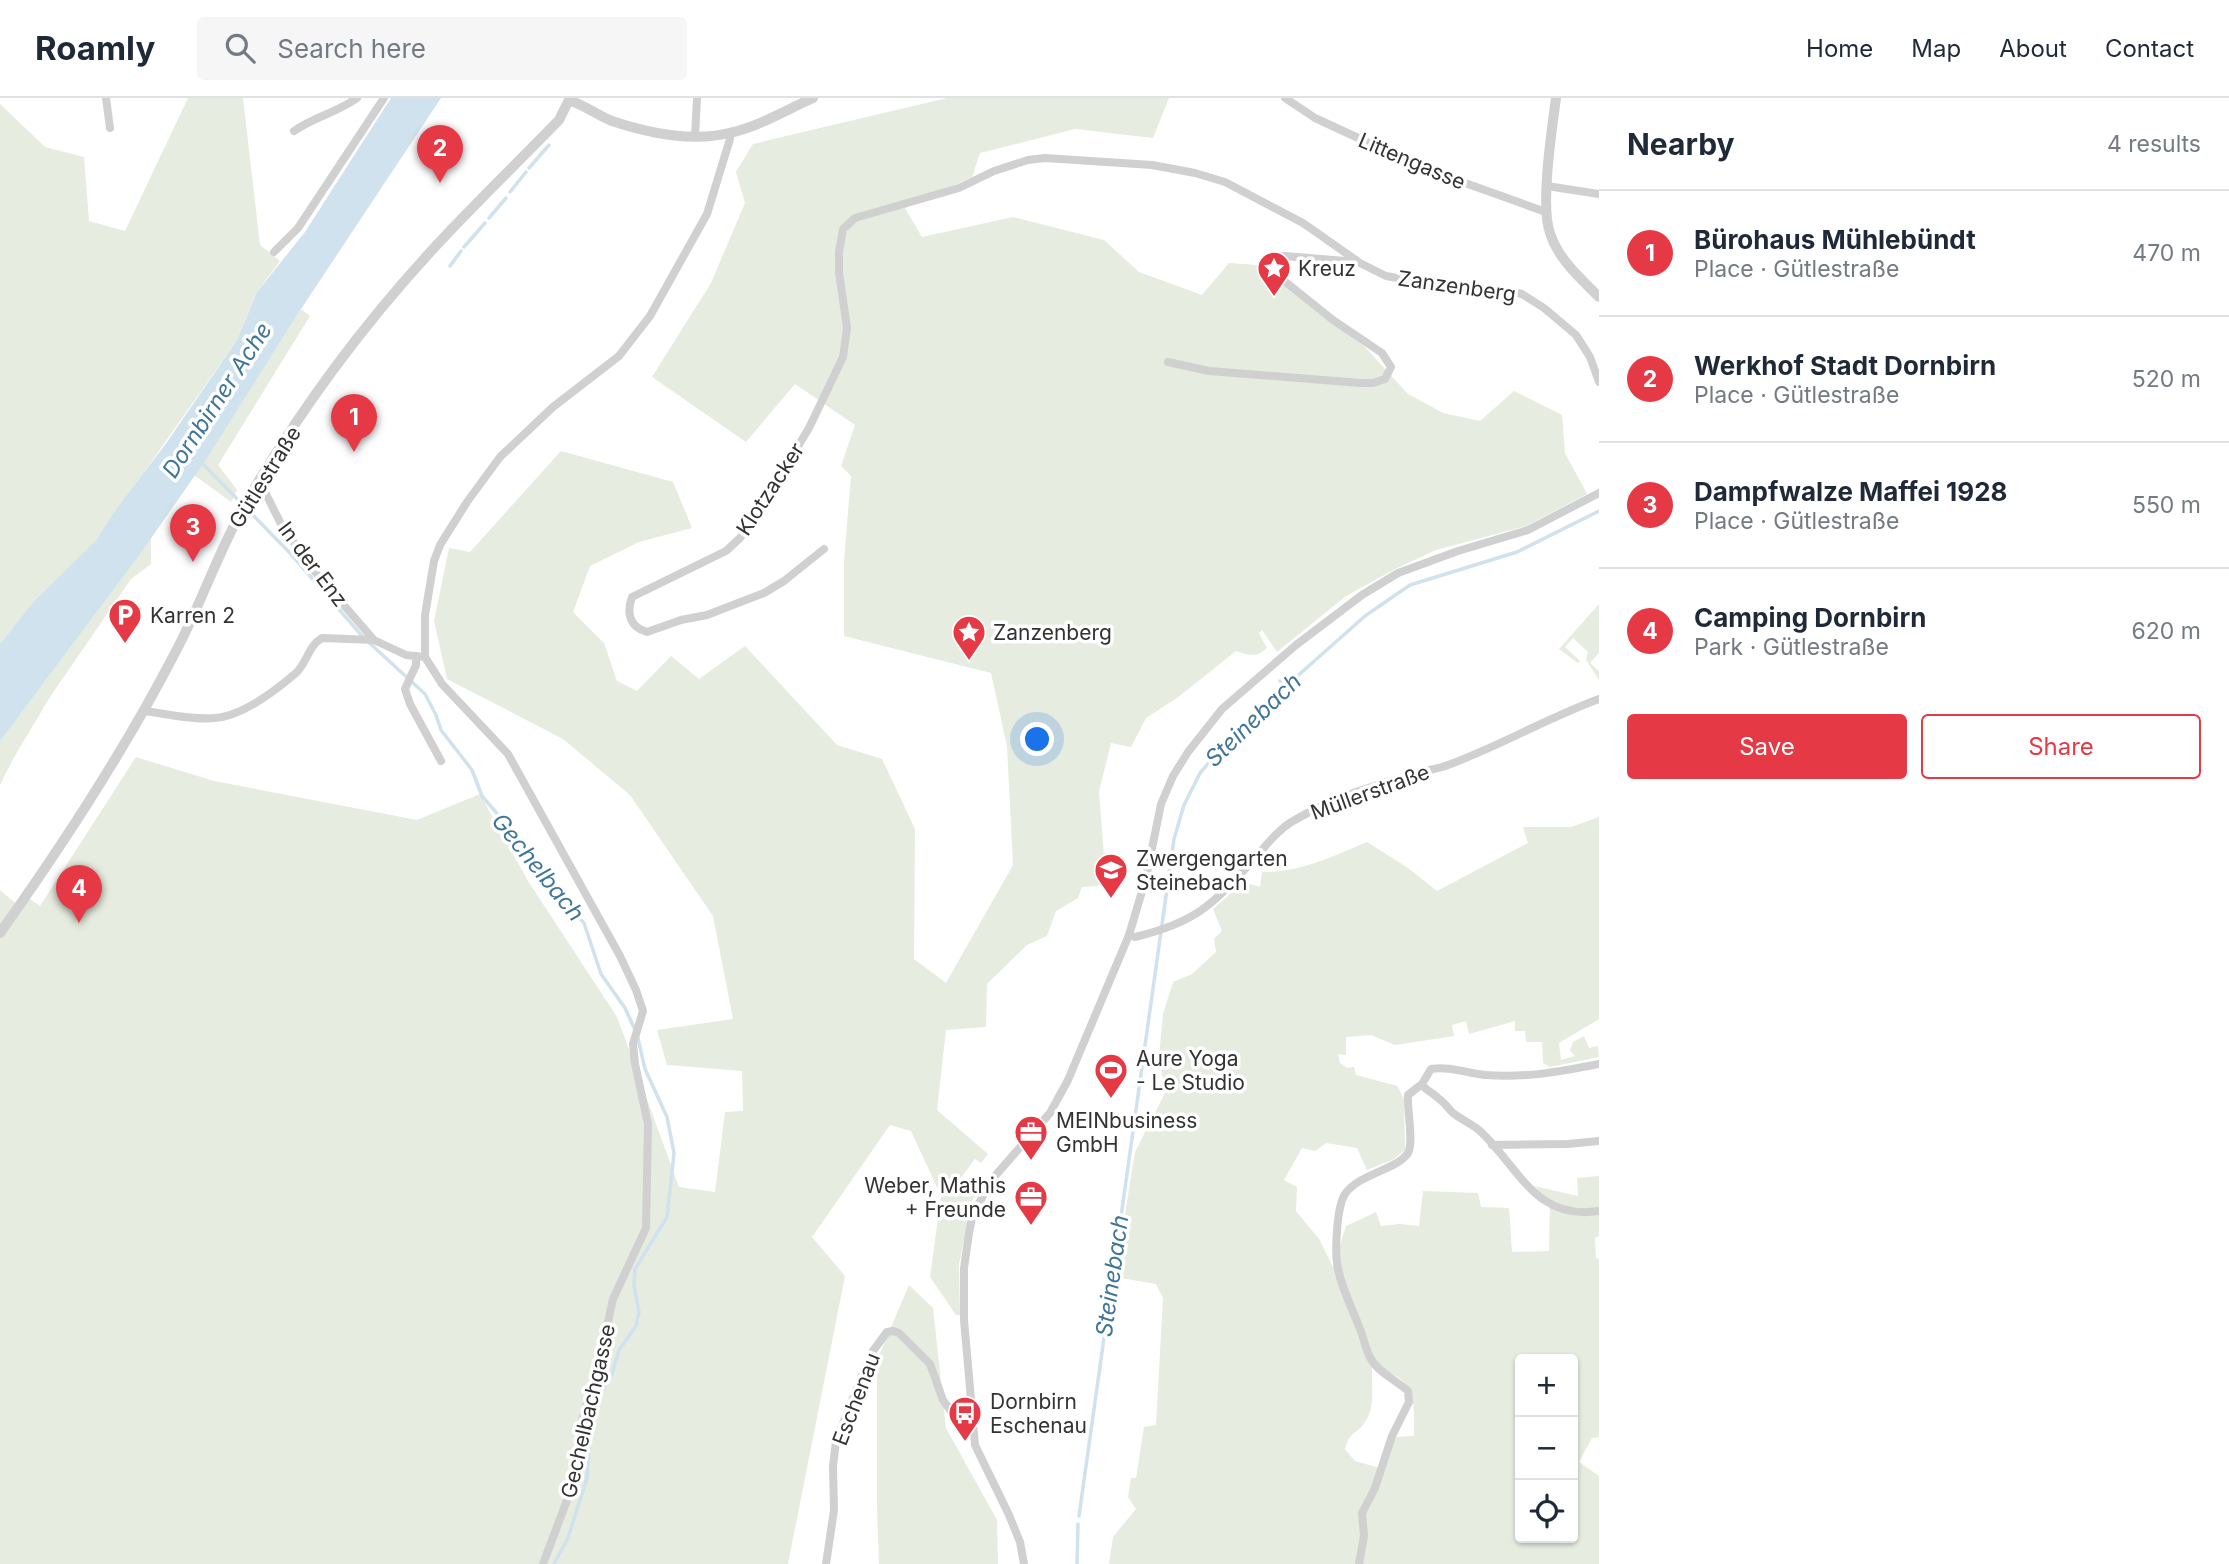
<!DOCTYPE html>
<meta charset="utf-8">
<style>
:root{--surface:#fff;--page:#f6f6f7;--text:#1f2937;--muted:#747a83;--line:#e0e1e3;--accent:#e63946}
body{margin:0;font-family:Inter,sans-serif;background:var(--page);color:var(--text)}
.controls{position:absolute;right:21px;bottom:21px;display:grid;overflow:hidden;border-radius:7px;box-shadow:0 2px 5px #0004}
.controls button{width:63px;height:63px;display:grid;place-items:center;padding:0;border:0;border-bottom:2px solid var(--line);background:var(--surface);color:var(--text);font:35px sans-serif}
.you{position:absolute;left:1038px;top:642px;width:24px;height:24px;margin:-18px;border:5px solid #fff;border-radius:50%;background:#1a73e8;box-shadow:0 0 0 10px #1a73e833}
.badge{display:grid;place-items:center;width:46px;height:46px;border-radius:50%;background:var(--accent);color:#fff;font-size:23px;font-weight:700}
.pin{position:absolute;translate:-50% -58px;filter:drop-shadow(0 2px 4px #0008)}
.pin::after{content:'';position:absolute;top:37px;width:24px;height:21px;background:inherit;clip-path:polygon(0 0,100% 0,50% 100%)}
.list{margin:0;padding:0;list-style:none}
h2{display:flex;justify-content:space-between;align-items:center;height:91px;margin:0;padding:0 28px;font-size:30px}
h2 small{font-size:23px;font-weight:400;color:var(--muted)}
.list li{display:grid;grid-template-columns:46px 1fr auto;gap:21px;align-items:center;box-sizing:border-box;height:126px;padding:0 28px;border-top:2px solid var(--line)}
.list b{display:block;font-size:26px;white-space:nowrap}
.list p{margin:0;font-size:23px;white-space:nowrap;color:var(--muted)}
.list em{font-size:23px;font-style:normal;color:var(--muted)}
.actions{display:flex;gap:14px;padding:21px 28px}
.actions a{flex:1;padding:16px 0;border:2px solid var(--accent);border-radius:7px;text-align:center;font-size:24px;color:var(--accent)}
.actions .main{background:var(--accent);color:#fff}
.icon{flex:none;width:38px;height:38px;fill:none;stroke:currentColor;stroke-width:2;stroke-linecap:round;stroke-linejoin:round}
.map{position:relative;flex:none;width:1599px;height:1466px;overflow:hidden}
header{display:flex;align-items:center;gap:42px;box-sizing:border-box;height:98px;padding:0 35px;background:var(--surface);border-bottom:2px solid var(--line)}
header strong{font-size:33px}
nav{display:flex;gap:38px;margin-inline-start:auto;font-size:24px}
.search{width:490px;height:63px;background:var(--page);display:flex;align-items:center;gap:18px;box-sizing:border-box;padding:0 24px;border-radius:7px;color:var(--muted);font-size:26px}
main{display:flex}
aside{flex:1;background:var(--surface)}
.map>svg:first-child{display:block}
.green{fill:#e6ecdf;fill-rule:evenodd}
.water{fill:#cfe2ee}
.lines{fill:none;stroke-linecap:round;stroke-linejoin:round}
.stream{stroke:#cfe2ee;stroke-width:3.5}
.minor{stroke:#d0d0d0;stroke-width:8}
.tertiary{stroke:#d0d0d0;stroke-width:10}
.labels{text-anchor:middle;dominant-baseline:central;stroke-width:7;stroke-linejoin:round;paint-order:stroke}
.street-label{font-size:21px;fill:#333;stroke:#fff}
.poi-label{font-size:21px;fill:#333;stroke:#fff;text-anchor:start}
.water-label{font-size:23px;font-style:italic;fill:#3f7597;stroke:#fff}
</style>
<header>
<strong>Roamly</strong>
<div class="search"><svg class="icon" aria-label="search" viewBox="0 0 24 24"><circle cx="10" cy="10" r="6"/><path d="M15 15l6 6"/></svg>Search here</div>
<nav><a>Home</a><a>Map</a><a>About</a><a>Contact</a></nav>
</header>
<main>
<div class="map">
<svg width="1599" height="1466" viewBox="0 0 1599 1466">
<rect width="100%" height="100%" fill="#fff"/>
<path class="green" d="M 188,0 L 243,0 L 260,147 L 280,163 L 257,194 L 237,242 L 97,441 L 33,504 L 0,546 L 0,6 L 45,49 L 84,59 L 89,123 L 125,133 Z
M 947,0 L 1169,0 L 1153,40 L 1075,31 L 980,55 L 972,79 L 905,110 L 922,139 L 1013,119 L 1104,142 L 1139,174 L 1202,197 L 1229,165 L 1258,167 L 1364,248 L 1408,296 L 1443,315 L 1480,323 L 1514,293 L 1562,317 L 1565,355 L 1587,396 L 1526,428 L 1436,452 L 1397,470 L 1346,498 L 1277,554 L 1262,532 L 1259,535 L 1267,550 C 1257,560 1248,557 1236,553 L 1177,600 L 1146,620 L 1131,649 L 1111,645 L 1099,693 L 1105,773 L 1098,788 L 1082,789 L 1078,800 L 1056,813 L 1047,838 L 1027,847 L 987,886 L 986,929 L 946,932 L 937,1012 L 988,1056 L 981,1065 L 975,1061 L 960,1081 L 978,1094 L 972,1103 L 959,1166 L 960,1217 L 956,1217 L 930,1179 L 941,1098 L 911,1033 L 890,1027 L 812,1139 L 845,1178 L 788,1466 L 0,1466 L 0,792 L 20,809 L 27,799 L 40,808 L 136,659 L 214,683 L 417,722 L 480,696 L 528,783 L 617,919 L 679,1089 L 715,1094 L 725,1014 L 743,1013 L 742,973 L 667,967 L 657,932 L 733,921 L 713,818 L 630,697 L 563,641 L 447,581 L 434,523 L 449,450 L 470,454 L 561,353 L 673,384 L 692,430 L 639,444 L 590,468 L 573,514 L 604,545 L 617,583 L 637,593 L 671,558 L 699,581 L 745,548 L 837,647 L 882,661 L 915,731 L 914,861 L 946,885 L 1013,767 L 1007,648 L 991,575 L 844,538 L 844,463 L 851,378 L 841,368 L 855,327 L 795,286 L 746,344 L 652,279 L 711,185 L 745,105 L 736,74 L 753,46 Z
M 301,211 L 310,218 L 218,367 L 237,392 L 231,404 L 194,377 Z
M 151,439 L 151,466 L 131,481 L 50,599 L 13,661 L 0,687 L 0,643 L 8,630 Z
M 1599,506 L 1599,555 L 1590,565 L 1599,573 L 1599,582 L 1586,562 L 1588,554 L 1573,540 L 1565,549 L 1580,563 L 1578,565 L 1559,551 Z
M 1599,719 L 1599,921 L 1559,945 L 1561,962 L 1575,958 L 1570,952 L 1573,944 L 1584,938 L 1589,950 L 1598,948 L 1599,959 L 1550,969 L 1543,965 L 1542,944 L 1526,944 L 1525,933 L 1515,933 L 1515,923 L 1469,936 L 1466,923 L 1452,927 L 1454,938 L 1395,947 L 1371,937 L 1346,939 L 1346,957 L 1338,956 L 1340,965 L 1347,970 L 1354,969 L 1356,977 L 1397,988 L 1404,1001 L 1405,1052 L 1394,1061 L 1367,1072 L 1357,1050 L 1326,1045 L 1315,1053 L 1302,1050 L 1284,1082 L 1297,1089 L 1296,1113 L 1319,1141 L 1333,1169 L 1346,1128 L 1376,1114 L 1381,1128 L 1399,1126 L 1419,1128 L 1423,1093 L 1478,1095 L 1481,1109 L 1509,1110 L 1512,1154 L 1549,1153 L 1550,1104 L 1534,1088 L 1578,1098 L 1577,1080 L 1599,1078 L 1599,1138 L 1595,1140 L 1596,1160 L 1599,1161 L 1599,1339 L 1592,1340 L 1579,1364 L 1599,1378 L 1599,1466 L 1109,1466 L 1113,1439 L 1136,1411 L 1128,1399 L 1131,1380 L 1136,1380 L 1144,1329 L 1156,1327 L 1163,1200 L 1156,1186 L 1115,1179 L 1135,1054 L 1165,995 L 1159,958 L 1163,916 L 1173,884 L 1192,876 L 1216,854 L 1214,841 L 1222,833 L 1213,811 L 1244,784 L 1260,789 L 1262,774 C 1300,775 1333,758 1367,744 L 1408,770 L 1437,793 L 1528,745 L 1523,729 L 1571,729 ZM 1520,1261 L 1573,1261 L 1573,1440 L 1520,1440 ZM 1372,1267 C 1417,1284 1414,1294 1414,1338 L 1395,1339 L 1380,1370 L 1355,1363 L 1345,1351 C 1350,1332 1357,1337 1365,1324 C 1376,1309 1371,1284 1372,1267 Z
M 909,1187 L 933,1210 L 946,1330 L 997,1422 L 998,1466 L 879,1466 L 877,1410 L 877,1262 Z"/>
<path class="water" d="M 391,0 L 441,0 L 301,211 L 203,366 L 140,456 L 0,643 L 0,546 L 33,504 L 97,441 L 115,413 L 167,344 L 237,242 L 257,194 L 305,134 Z"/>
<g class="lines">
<path class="stream" d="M 529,70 L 549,47
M 510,94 L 526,74
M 489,120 L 506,100
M 464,149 L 485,125
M 450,168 L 461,153
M 201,364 L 291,456 L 363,539 L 425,596 L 436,617 L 441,632 L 472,672 L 482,698 L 506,726 L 511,738 L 541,766 L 558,798 L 584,825 L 601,876 L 625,910 L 637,936 L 645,971 L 667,1019 L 674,1055 L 667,1119 L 635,1171 L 634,1187 L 639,1214 L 636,1228 L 619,1252 L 612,1276 L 598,1300 L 591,1319 L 587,1380 L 568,1440 L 554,1466
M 1280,583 L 1286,588
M 1079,1418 L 1174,741 L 1184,707 L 1200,675 L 1239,630 L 1365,518 L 1410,487 L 1517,454 L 1599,413
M 1077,1466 L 1078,1426"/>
<path class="minor" d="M 106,0 L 110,30
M 1285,0 L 1315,20 L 1423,70 L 1546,114
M 294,33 C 314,19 338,14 357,0
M 695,39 L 697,0
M 1547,88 L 1599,96
M 274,154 L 298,130 L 384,0
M 1168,264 L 1209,273 L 1361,285 L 1373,285 L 1385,281 L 1391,269 L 1382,255 L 1333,222 L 1272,173 L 1270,168 L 1273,160 L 1285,158 L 1357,164
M 256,388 L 265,394 L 282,428 L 315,474 L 374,542 L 406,557 L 425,559
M 824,451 L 784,483 L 764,495 L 707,517 L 681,522 L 647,534 C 630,529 626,516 632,499 L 726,453 L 740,440 L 762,408 L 809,330 L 843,259 L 847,230 L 839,174 L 839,154 L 843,131 L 855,120 L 959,90 L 994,73 L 1028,62 L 1045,60 L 1152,67 L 1195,75 L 1225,84 L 1303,125 L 1360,165 L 1386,178 L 1464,192 L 1502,191 L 1522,196 L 1544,210 L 1576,237 L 1590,259 L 1599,284
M 416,558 L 416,567 L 405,591 L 410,606 L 441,663
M 144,613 C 167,616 192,622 215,620 C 243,618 275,593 296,575 C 307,565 308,548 322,540 L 374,542
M 1129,837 L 1135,839 C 1198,824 1213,806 1256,759 C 1267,746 1278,732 1293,723 C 1332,700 1375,687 1417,675 C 1427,672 1438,671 1448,667 C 1500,648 1547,620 1599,601
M 1422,986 C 1426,993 1432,994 1438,1000 C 1444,1004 1448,1010 1453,1015 C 1462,1022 1472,1026 1480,1033 C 1519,1069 1535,1123 1599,1113
M 1492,1047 L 1568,1046 L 1599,1043
M 543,1466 L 578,1373 L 582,1322 L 599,1266 L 613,1201 L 646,1130 L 648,1026 L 635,966 L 633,946 L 643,913 L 636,892 L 620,858 L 508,656 L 442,586 L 425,559 L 425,517 L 434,463 L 440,447 L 467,404 L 500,359 L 553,309 L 619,258 L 650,218 L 707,116 L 730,41 L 729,35
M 826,1466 L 834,1412 L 833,1368 L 836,1343 L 870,1257 L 887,1234 L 893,1233 L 899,1235 L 930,1266 L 943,1302 L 962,1329 L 972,1331
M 1024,1466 L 1020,1444 L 1009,1417 L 975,1347 L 964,1222 L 964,1170 L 969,1135 L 973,1115 L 995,1078 L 1050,1015 L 1068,982 L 1129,837 L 1146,780 L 1161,706 L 1173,678 L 1188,654 L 1222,611 L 1296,547 L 1362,497 L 1398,475 L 1458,453 L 1528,432 L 1599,395
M 1359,1466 L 1364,1438 L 1362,1415 L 1375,1390 L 1392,1338 L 1409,1304 L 1408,1293 C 1397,1283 1378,1274 1371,1261 C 1366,1253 1364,1241 1360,1231 C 1352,1210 1340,1187 1337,1165 C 1335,1150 1337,1108 1345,1096 C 1360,1075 1397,1072 1408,1055 C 1414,1045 1407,1012 1408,997 L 1422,986 L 1431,971 C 1449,968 1467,975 1485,977 C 1526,980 1559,974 1599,966"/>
<path class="tertiary" d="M 1556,0 C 1552,31 1540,108 1550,135 C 1558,161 1580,180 1599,199
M 569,2 C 584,7 597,17 612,23 C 648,35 692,44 729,35 C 758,29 786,12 813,0
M 0,835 C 64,745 125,652 176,553 C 202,504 220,449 248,401 C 303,307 373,214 448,135 C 484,97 522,60 559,22 L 569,2"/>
</g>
<defs>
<symbol id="sight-pin" viewBox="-11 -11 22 30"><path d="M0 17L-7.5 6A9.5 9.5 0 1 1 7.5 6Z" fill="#e63946" stroke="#fff"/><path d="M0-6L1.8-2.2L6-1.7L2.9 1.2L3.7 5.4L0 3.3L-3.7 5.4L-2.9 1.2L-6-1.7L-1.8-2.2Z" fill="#fff"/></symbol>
<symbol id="parking-pin" viewBox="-11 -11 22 30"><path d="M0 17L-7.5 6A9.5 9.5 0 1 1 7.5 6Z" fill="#e63946" stroke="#fff"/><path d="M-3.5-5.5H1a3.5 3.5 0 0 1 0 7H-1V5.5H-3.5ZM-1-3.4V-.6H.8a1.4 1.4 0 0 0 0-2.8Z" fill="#fff"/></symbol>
<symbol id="school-pin" viewBox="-11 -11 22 30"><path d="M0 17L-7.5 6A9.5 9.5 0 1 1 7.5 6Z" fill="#e63946" stroke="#fff"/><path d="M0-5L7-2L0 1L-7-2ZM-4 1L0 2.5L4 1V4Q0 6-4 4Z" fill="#fff"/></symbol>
<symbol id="stadium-pin" viewBox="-11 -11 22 30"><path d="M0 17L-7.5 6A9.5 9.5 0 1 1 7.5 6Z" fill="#e63946" stroke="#fff"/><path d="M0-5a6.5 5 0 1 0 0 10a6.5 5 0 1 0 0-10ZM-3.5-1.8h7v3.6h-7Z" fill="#fff"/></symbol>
<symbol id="office-pin" viewBox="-11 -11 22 30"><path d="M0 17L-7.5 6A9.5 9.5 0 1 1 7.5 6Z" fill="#e63946" stroke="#fff"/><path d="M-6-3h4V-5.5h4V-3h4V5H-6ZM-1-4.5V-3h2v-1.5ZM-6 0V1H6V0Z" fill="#fff"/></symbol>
<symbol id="bus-pin" viewBox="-11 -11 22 30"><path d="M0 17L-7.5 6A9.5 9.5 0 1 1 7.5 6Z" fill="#e63946" stroke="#fff"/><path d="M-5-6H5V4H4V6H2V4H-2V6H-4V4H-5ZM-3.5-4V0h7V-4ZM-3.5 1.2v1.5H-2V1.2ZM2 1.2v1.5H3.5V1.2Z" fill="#fff"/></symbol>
</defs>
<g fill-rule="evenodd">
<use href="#sight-pin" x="1255" y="151" width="38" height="52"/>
<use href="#parking-pin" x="106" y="498" width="38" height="52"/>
<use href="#sight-pin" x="950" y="515" width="38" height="52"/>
<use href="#school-pin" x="1092" y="753" width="38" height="52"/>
<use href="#stadium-pin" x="1092" y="953" width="38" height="52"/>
<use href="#office-pin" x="1012" y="1015" width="38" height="52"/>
<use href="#office-pin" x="1012" y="1080" width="38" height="52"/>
<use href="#bus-pin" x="946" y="1296" width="38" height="52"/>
</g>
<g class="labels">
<g class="street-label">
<text transform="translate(1412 63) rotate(23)">Littengasse</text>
<text transform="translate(1457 188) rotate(8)">Zanzenberg</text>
<text transform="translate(265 379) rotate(-58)">Gütlestraße</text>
<text transform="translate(770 391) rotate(-57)">Klotzacker</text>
<text transform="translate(313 466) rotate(53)">In der Enz</text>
<text transform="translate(1370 694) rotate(-20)">Müllerstraße</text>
<text transform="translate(856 1301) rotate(-69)">Eschenau</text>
<text transform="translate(588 1313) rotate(-77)">Gechelbachgasse</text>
</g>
<g class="poi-label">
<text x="1298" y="170">Kreuz</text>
<text x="150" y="517">Karren 2</text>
<text x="993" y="534">Zanzenberg</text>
<text x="1136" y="760">Zwergengarten<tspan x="1136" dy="24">Steinebach</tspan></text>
<text x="1136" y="960">Aure Yoga<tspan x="1136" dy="24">- Le Studio</tspan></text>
<text x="1056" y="1022">MEINbusiness<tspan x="1056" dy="24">GmbH</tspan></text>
<text x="1006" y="1087" text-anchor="end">Weber, Mathis<tspan x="1006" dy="24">+ Freunde</tspan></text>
<text x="990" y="1303">Dornbirn<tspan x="990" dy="24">Eschenau</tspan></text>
</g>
<g class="water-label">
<text transform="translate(217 302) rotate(-57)">Dornbirner Ache</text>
<text transform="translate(1253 622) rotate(-44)">Steinebach</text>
<text transform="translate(538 769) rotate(51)">Gechelbach</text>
<text transform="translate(1112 1178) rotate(-82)">Steinebach</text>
</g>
</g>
</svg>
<div class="controls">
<button>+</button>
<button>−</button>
<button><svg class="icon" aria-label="locate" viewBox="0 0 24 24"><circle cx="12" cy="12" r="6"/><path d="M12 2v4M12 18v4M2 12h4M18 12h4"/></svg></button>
</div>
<div class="you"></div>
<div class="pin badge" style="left:354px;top:354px">1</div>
<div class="pin badge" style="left:440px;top:85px">2</div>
<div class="pin badge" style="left:193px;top:464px">3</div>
<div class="pin badge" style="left:79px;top:825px">4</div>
</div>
<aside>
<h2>Nearby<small>4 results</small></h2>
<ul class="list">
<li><span class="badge">1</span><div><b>Bürohaus Mühlebündt</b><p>Place · Gütlestraße</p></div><em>470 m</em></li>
<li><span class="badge">2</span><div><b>Werkhof Stadt Dornbirn</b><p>Place · Gütlestraße</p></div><em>520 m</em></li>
<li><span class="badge">3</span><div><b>Dampfwalze Maffei 1928</b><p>Place · Gütlestraße</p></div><em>550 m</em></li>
<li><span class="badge">4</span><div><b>Camping Dornbirn</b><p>Park · Gütlestraße</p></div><em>620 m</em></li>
</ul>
<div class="actions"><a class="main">Save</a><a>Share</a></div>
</aside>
</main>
